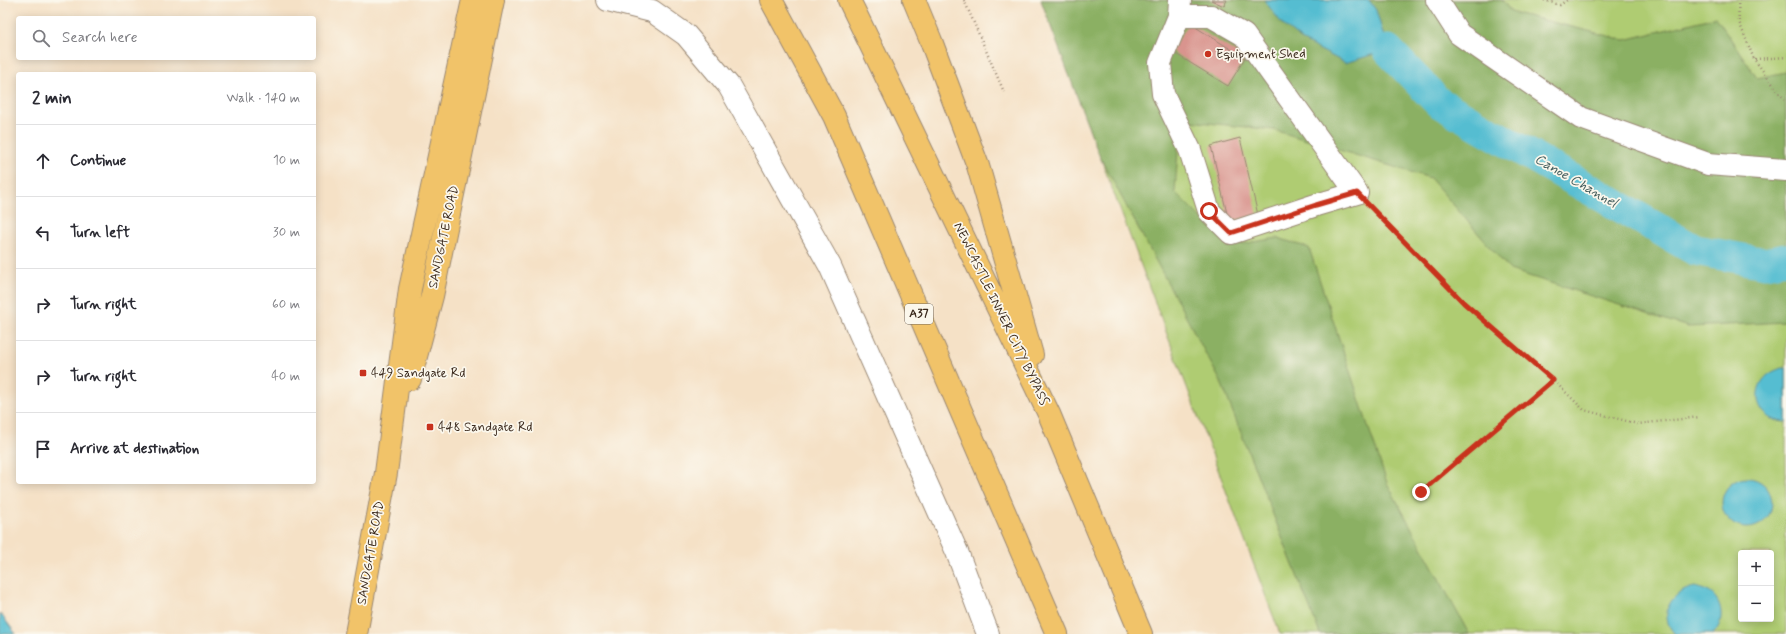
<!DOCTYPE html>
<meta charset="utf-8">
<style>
:root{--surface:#fff;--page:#f2f2f3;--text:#2b2b33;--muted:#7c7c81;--line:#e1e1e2}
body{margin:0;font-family:Mynerve,sans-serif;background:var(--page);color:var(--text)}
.controls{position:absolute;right:12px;bottom:12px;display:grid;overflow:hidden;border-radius:4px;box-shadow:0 2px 10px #0003}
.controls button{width:36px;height:36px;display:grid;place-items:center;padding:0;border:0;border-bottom:1px solid var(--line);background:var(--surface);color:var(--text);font:20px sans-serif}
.stop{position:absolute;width:12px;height:12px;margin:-9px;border:3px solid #c8321e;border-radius:50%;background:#fff}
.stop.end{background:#c8321e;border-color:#fff;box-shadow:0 1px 4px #0008}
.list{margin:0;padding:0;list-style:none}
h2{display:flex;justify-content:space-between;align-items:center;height:52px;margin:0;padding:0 16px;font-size:17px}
h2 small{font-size:13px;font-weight:400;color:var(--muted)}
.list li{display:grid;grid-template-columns:26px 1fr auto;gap:12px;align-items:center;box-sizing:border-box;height:72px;padding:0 16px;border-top:1px solid var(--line)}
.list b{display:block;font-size:15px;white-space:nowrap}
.list em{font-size:13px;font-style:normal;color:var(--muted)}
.icon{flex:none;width:22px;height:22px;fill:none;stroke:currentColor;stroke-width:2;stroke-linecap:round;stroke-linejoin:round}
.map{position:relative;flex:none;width:1786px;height:634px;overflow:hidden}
.search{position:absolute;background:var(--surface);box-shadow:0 2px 10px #0003;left:16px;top:16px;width:300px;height:44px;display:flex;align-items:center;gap:10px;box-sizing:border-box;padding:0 14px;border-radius:4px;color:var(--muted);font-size:15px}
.panel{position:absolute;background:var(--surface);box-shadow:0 2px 10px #0003;left:16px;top:72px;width:300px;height:412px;border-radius:4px}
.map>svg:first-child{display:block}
.green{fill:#afcc72;stroke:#757b48;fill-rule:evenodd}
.forest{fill:#8bb064;stroke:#636d41}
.water{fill:#54bdd1;stroke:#487478}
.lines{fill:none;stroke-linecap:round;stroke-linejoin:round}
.canal{stroke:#54bdd1;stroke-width:31}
.building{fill:#d9948e}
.minor-casing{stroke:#988672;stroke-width:24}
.major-casing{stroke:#988672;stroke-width:24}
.highway-casing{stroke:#988672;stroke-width:24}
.path{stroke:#988672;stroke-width:2.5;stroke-dasharray:1 3;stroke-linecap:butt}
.minor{stroke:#fff;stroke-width:22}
.major{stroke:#f1c369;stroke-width:22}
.highway{stroke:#f1c369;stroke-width:22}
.route{stroke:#c8321e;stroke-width:5}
.poi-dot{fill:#c8321e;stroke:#fbf7ec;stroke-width:1.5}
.labels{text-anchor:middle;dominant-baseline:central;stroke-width:3.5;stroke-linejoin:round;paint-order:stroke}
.shield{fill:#fbf7ec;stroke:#75685c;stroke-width:1}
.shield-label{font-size:12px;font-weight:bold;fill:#3b2a1e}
.poi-label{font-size:13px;fill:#3b2a1e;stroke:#fbf7ec;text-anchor:start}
.street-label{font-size:13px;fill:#3b2a1e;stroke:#fbf7ec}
.water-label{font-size:14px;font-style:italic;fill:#445d5d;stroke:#fbf7ec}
</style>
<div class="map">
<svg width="1786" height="634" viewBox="0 0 1786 634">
<rect width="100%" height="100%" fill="#fbf7ec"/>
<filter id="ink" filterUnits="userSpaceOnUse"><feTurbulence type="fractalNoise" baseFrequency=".025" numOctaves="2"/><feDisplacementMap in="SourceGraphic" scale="8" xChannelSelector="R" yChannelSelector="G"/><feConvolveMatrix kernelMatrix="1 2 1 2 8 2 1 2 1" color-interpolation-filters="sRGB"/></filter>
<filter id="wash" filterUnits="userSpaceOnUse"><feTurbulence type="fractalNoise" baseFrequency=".012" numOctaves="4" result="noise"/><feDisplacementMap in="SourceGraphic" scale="16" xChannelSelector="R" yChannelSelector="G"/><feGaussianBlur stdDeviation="0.9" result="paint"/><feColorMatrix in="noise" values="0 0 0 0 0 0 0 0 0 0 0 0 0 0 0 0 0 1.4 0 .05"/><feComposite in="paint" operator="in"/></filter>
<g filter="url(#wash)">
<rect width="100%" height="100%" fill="#f5e1c6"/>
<path class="green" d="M 1041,0 L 1786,0 L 1786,634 L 1280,634 ZM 1741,553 L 1771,553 L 1771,619 L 1741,619 Z"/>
<path class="forest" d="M 1041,0 L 1502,0 L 1511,12 L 1625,40 L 1716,17 L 1757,78 L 1786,72 L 1786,322 L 1688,327 L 1510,270 L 1430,178 L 1274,130 L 1180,120 L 1175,192 L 1229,246 L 1278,238 L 1309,248 L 1387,483 L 1469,634 L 1320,634 L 1221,382 L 1099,155 Z"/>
<path class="water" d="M 1264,0 L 1369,0 L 1376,10 L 1388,50 L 1345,63 L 1303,41 L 1283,25 Z
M 1783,368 L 1786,368 L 1786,422 C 1751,421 1747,376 1783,368 Z
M1722 503a25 25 0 1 1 50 0a25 25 0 1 1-50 0Z
M 1695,587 C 1698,588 1703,589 1707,591 C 1723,598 1726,622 1713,634 L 1675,634 C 1657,615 1671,591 1695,587 Z
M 0,613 L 16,634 L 0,634 Z"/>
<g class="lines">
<path class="canal" d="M 1388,50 L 1438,102 L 1695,250 L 1765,263 L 1786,259"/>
</g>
<g id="blocks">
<path class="building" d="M 1211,0 L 1227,0 L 1224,6 Z
M 1189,23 L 1245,58 L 1228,86 L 1171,51 Z
M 1240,138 L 1258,215 L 1229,222 L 1211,146 Z"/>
</g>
</g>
<g filter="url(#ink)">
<use href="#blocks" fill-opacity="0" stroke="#988672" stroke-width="1"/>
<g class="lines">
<defs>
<path id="minor" d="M 608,0 L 652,11 L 686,35 L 729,86 L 830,266 L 957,552 L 988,634
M 1437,0 L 1459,34 L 1581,118 L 1708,164 L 1786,170
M 1179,16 L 1211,16 L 1244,35 L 1357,193 L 1316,205 L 1231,233 L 1209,211 L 1190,150 L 1163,94 L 1160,63 L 1179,16 L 1180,0"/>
<path id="major" d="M 410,379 L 432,296 L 493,0
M 356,634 L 386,473 L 410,289 L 473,0"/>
<path id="highway" d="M 771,0 L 834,116 L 1057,634
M 849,0 L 1049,414 L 1141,634
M 914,0 L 931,41 L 978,166 L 1032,355"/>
</defs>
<use href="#minor" class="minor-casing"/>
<use href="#major" class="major-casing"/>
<use href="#highway" class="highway-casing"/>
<path class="path" d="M 964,0 L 1004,92
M 1544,0 L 1560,5 L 1567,0
M 1738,0 L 1739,22 L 1754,59 L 1786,102
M 1755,59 L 1786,57
M 1374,211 L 1464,303 L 1553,380 L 1584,410 L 1638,424 L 1700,417
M 1421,492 L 1553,380"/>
<use href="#minor" class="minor"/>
<use href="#major" class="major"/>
<use href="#highway" class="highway"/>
</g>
</g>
<g class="lines" filter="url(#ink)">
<path class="route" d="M 1209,211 L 1231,233 L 1316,205 L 1357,193 L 1464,303 L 1553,380 L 1421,492"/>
</g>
<g class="poi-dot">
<circle cx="1208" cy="54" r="4"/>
<rect x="359" y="369" width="8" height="8" rx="2"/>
<rect x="426" y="423" width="8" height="8" rx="2"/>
</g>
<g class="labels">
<rect class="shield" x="905" y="304" width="28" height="20" rx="3"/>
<g class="shield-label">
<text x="919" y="314">A37</text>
</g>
<g class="poi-label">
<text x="1216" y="54">Equipment Shed</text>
<text x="371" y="373">449 Sandgate Rd</text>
<text x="438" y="427">448 Sandgate Rd</text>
</g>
<g class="street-label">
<text transform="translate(444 237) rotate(-78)">SANDGATE ROAD</text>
<text transform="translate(1001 314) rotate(64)">NEWCASTLE INNER CITY BYPASS</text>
<text transform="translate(371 553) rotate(-80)">SANDGATE ROAD</text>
</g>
<g class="water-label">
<text transform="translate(1576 181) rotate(30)">Canoe Channel</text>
</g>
</g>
</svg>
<div class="controls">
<button>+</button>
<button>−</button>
</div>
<div class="stop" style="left:1209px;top:211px"></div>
<div class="stop end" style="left:1421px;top:492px"></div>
<div class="search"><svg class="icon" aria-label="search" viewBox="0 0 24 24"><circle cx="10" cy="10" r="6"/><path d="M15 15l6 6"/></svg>Search here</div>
<section class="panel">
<h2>2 min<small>Walk · 140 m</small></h2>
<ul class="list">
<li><svg class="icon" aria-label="ahead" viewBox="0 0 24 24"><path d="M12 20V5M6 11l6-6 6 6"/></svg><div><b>Continue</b></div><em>10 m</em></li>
<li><svg class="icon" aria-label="left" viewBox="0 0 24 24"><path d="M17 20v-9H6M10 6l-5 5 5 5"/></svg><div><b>Turn left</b></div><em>30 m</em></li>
<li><svg class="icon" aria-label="right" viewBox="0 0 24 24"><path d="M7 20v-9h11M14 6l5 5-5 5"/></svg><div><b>Turn right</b></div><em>60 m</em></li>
<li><svg class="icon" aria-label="right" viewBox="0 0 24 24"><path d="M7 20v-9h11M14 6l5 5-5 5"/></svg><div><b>Turn right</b></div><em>40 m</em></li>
<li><svg class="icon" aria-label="arrive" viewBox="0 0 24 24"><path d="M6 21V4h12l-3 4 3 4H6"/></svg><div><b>Arrive at destination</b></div></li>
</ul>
</section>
</div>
